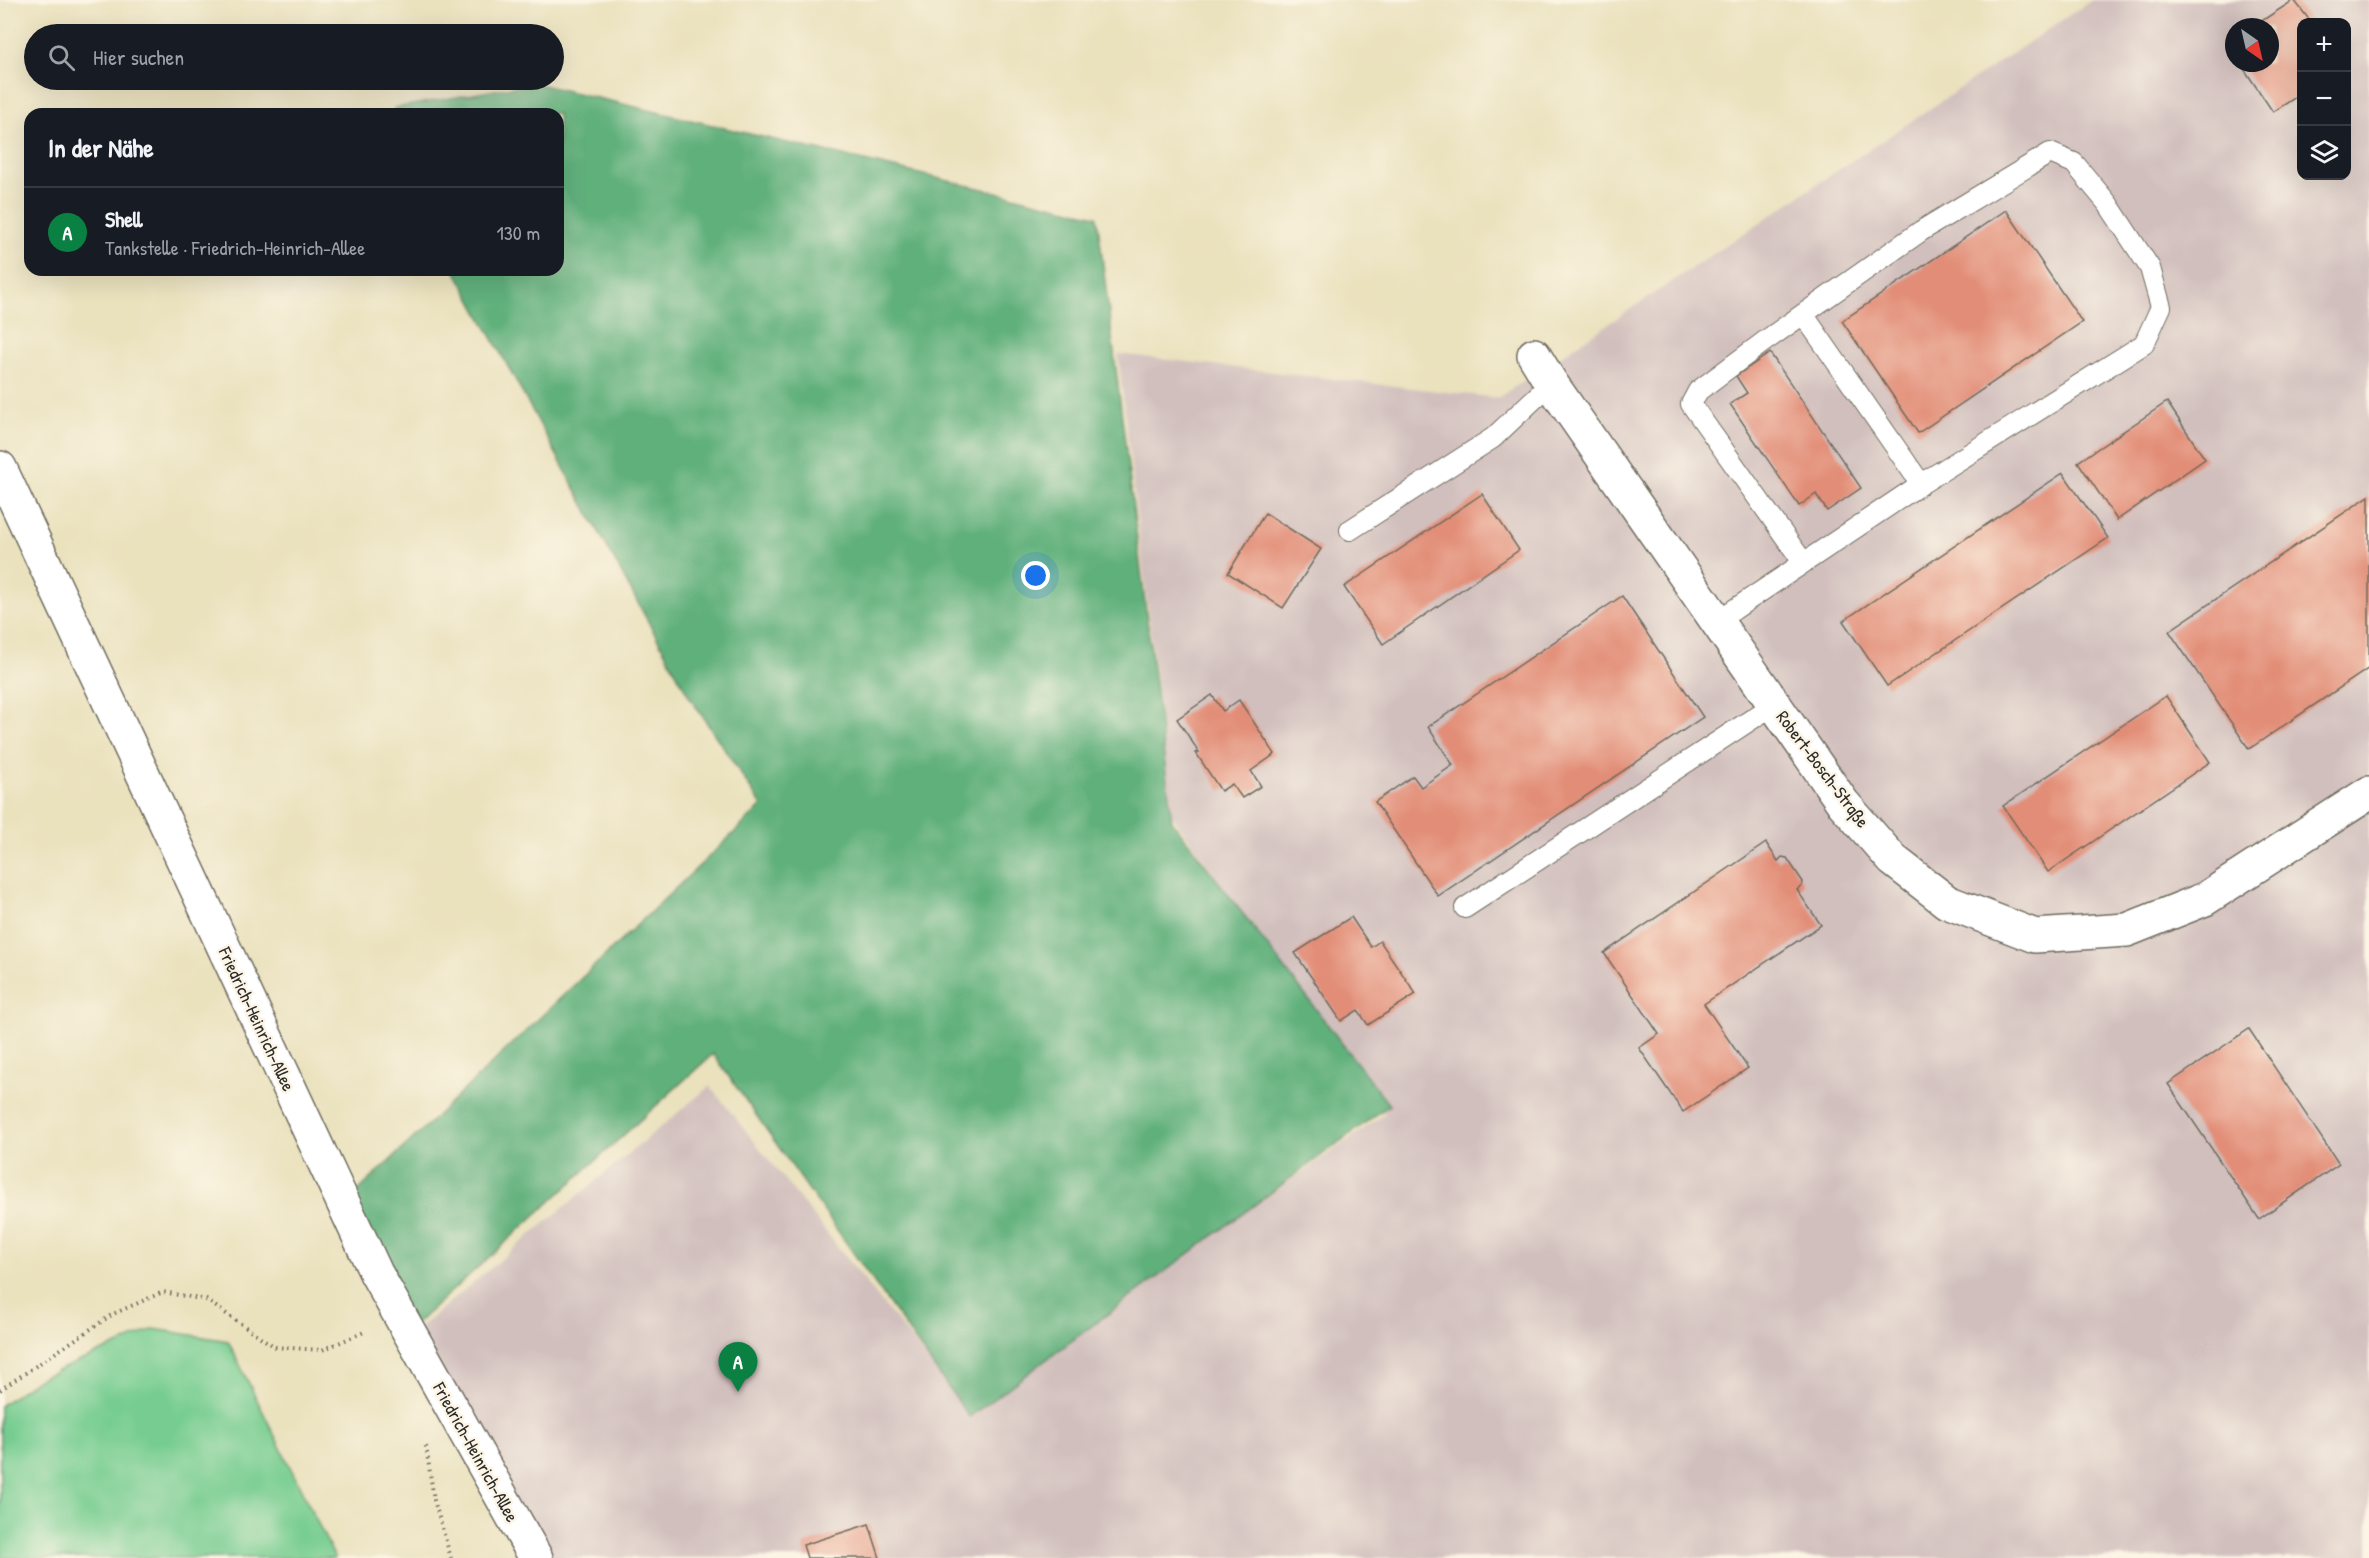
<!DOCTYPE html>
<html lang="de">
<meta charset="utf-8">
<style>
:root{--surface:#171b24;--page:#20242c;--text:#f1f3f6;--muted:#9ea1a6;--line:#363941;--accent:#0b8043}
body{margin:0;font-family:"Patrick Hand",sans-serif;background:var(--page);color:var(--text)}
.controls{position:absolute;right:18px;top:18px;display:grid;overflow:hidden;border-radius:12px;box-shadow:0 6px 24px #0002}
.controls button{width:54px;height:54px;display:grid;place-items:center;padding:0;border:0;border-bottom:2px solid var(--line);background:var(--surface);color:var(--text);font:30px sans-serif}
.compass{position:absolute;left:2225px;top:18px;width:54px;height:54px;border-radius:50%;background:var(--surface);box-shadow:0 6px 24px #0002;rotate:146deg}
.you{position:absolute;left:1036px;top:576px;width:21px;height:21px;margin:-15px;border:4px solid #fff;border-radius:50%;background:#1a73e8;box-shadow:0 0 0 9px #1a73e833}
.badge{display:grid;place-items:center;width:39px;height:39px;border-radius:50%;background:var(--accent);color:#fff;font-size:20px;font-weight:700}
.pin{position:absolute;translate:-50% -50px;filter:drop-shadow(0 2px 3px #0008)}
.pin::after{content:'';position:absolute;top:32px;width:21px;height:18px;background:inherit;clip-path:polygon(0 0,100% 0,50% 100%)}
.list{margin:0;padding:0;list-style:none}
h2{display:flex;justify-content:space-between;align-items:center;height:78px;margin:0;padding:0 24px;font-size:26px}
h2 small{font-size:20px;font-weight:400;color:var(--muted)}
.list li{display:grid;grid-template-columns:39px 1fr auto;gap:18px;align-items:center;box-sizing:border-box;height:90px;padding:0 24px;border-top:2px solid var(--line)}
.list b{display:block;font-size:22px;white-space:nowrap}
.list p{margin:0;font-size:20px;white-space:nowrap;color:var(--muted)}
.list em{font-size:20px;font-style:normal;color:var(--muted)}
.icon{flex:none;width:33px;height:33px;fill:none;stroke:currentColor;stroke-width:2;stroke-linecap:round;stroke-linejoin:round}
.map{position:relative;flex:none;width:2369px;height:1558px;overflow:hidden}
.search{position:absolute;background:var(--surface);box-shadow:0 6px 24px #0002;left:24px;top:24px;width:540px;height:66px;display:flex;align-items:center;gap:15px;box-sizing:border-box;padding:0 21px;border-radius:33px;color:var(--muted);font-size:22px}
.panel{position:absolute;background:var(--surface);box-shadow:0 6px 24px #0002;left:24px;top:108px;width:540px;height:168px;border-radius:18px}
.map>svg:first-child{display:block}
.industrial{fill:#d1bfbd;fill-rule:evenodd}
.green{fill:#77cd91;stroke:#517c5e;stroke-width:1.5}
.forest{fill:#61b07b;stroke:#466e53;stroke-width:1.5}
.building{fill:#e28d77}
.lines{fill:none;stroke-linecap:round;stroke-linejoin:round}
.lane-casing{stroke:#6e6b5e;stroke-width:22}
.street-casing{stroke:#6e6b5e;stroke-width:36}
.primary-casing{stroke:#6e6b5e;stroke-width:36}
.path{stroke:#6e6b5e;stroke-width:4;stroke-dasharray:1.5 4.5;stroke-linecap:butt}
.lane{stroke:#fff;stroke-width:20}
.street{stroke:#fff;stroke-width:33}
.primary{stroke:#fff;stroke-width:33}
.labels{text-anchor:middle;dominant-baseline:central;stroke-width:5;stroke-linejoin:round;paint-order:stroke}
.street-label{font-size:18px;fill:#2b2b2b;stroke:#fcf5e5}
</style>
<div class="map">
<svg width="2369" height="1558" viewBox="0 0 2369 1558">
<rect width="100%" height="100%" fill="#fcf5e5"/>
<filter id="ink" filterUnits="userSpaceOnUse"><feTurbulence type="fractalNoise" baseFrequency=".0167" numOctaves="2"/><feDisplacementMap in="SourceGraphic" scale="12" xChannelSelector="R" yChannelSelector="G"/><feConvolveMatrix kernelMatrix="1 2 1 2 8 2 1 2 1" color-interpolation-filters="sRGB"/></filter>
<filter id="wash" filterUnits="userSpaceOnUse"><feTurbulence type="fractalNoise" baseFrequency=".008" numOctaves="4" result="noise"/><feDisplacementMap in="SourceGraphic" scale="24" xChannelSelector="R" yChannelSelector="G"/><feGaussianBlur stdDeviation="1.35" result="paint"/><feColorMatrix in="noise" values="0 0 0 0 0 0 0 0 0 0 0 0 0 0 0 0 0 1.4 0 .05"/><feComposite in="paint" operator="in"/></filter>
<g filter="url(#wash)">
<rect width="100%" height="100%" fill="#eae1bd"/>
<path class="industrial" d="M 2092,0 L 2369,0 L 2369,1558 L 537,1558 L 410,1335 L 710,1086 L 966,1408 L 1385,1114 L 1172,815 L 1118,354 L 1498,398 ZM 2302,22 L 2346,22 L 2346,176 L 2302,176 ZM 2234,27 L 2270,27 L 2270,63 L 2234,63 Z"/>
<path class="green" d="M 154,1329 L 228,1341 L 335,1558 L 0,1558 L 0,1406 L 38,1379 Z"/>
<path class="forest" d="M 534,83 L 1097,216 L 1172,821 L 1389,1105 L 969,1417 L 713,1054 L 411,1328 L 338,1210 L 762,806 L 689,696 L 455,270 L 558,270 L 558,114 L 396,114 L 394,108 Z"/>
<g id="blocks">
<path class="building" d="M 2294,0 L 2311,22 L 2302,22 L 2302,93 L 2273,112 L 2240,63 L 2270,63 L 2270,27 L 2252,27 Z
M 2006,210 L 2082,322 L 1918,433 L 1842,321 Z
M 1770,353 L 1861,488 L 1827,511 L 1816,494 L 1799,506 L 1730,404 L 1747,393 L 1736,376 Z
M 2167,402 L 2205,459 L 2117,520 L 2078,462 Z
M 2063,473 L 2108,538 L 1887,686 L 1843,621 Z
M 1482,494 L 1519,550 L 1383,644 L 1344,587 Z
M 2369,496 L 2369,668 L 2249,749 L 2169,631 Z
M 1265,513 L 1321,549 L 1283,608 L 1228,573 Z
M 1622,596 L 1703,717 L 1438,896 L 1375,802 L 1413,776 L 1421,787 L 1453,765 L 1428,727 Z
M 1212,695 L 1223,711 L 1239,700 L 1275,754 L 1251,771 L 1261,786 L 1242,798 L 1232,784 L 1221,791 L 1196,753 L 1199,752 L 1177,719 Z
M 2166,696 L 2210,762 L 2048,872 L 2003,806 Z
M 1766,843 L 1778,861 L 1782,857 L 1787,858 L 1803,882 L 1802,886 L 1797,890 L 1821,925 L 1704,1004 L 1748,1068 L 1683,1112 L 1639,1048 L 1659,1034 L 1604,953 Z
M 1351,917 L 1371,947 L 1380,941 L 1416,994 L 1368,1025 L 1358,1010 L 1341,1021 L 1295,953 Z
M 2249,1029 L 2339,1164 L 2259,1219 L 2168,1084 Z
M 869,1524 L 880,1558 L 807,1558 L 803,1545 Z"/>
</g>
</g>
<g filter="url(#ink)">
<use href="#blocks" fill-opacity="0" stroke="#6e6b5e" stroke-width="1.5"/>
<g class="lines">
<defs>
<path id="lane" d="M 1803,314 L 1921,484
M 1350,530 L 1493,438 L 1551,383
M 1717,621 L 1921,484 L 2144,344 L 2161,307 L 2150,268 L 2108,204 L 2074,163 L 2050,153 L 1921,231 L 1765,341 L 1698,391 L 1691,404 L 1803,562
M 1465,908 L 1775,704"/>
<path id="street" d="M 1534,355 L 1551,383 L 1843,803 L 1893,860 L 1947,902 L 2035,936 L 2127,930 L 2205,899 L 2369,793"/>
<path id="primary" d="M 0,468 L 376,1273 L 536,1558"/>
</defs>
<use href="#lane" class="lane-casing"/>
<use href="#street" class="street-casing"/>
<use href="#primary" class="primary-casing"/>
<path class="path" d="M 0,1390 L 113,1314 L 163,1292 L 206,1300 L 275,1347 L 322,1350 L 364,1332
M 426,1446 L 434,1500 L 451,1558"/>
<use href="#lane" class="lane"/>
<use href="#street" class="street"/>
<use href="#primary" class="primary"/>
</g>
</g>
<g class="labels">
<g class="street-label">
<text transform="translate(1823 769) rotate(53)">Robert-Bosch-Straße</text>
<text transform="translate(257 1019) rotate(65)">Friedrich-Heinrich-Allee</text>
<text transform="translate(476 1452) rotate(61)">Friedrich-Heinrich-Allee</text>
</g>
</g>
</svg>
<div class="controls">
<button>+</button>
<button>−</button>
<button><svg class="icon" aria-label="layers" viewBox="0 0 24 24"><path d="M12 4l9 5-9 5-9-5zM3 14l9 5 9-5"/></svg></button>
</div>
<svg class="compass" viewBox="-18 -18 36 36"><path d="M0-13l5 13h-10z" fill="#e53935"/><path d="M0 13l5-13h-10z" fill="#9ea1a6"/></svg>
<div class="you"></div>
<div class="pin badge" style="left:738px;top:1392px">A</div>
<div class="search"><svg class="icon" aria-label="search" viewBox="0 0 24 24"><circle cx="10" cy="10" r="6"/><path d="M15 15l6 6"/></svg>Hier suchen</div>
<section class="panel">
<h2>In der Nähe<small></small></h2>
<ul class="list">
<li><span class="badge">A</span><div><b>Shell</b><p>Tankstelle · Friedrich-Heinrich-Allee</p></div><em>130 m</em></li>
</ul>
</section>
</div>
